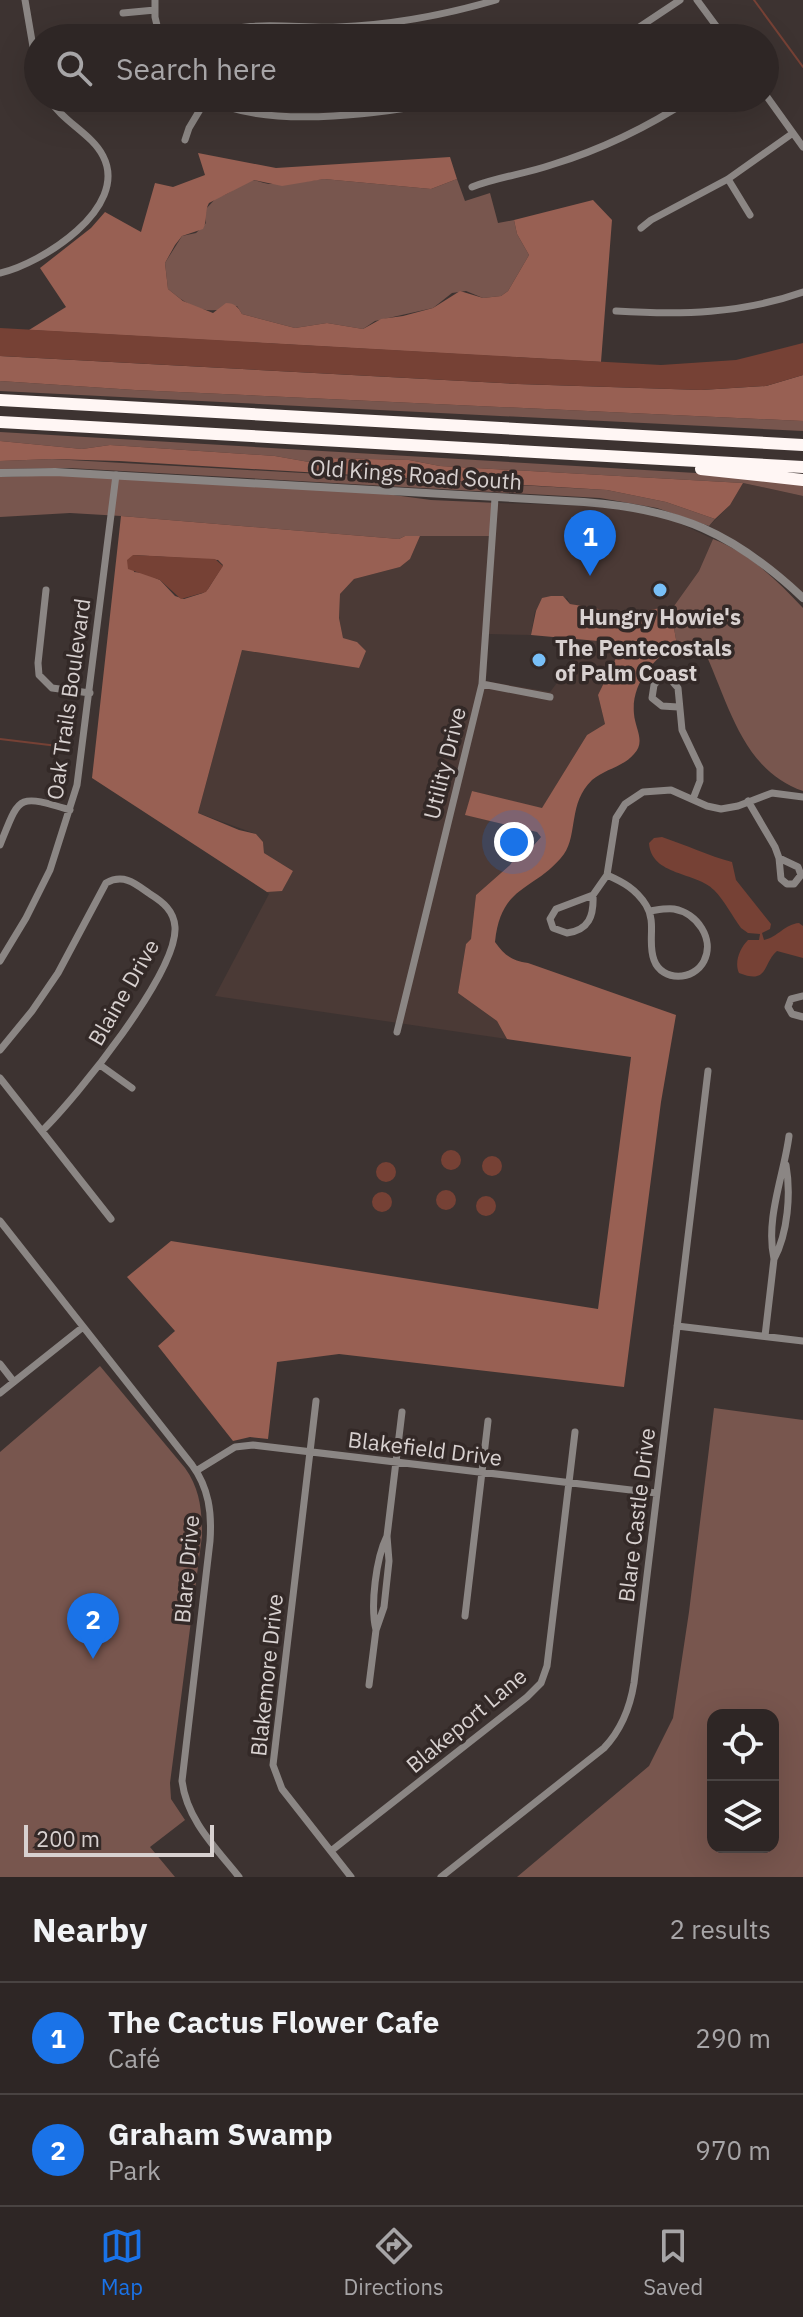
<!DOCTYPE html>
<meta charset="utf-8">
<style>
:root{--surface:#2e2625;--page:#362e2d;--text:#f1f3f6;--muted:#a7a5a7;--line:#494342;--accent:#1a73e8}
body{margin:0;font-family:"IBM Plex Sans",sans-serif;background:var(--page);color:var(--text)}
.controls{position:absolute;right:24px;bottom:24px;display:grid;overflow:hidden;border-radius:16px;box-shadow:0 8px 32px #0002}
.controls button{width:72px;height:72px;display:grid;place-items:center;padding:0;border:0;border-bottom:2px solid var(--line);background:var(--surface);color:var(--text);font:40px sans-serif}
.scale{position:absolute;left:24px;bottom:20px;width:190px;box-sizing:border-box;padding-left:8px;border:4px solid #d8d1d0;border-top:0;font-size:22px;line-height:28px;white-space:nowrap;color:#d8d1d0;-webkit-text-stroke:6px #332927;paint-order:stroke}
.you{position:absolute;left:514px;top:842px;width:28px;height:28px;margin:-20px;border:6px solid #fff;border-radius:50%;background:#1a73e8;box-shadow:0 0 0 12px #1a73e833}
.badge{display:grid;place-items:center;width:52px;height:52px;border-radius:50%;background:var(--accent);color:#fff;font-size:26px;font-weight:700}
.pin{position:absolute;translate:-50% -66px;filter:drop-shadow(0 2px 4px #0008)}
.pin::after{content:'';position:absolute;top:42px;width:28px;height:24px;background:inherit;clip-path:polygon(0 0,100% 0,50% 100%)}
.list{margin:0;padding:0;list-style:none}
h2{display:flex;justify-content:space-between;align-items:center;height:104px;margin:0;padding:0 32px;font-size:34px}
h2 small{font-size:26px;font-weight:400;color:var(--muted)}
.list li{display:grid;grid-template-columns:52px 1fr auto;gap:24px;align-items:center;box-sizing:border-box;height:112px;padding:0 32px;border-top:2px solid var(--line)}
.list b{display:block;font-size:30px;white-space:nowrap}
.list p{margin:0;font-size:26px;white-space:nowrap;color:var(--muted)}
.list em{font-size:26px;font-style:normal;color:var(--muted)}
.icon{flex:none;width:44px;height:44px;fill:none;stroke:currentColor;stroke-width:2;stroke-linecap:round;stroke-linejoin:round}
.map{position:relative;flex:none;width:803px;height:1877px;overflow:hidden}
.search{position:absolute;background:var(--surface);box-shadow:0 8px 32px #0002;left:24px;right:24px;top:24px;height:88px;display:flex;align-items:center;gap:20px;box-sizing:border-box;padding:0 28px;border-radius:44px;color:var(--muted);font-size:30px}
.sheet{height:328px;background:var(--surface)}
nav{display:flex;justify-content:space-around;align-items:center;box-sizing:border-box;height:112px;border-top:2px solid var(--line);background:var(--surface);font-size:22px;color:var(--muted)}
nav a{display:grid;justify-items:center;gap:4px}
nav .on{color:var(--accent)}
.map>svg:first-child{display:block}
.built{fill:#4b3a36}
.green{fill:#78564e;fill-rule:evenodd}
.forest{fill:#986053;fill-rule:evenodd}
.water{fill:#764135}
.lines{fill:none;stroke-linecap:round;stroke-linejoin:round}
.stream{stroke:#764135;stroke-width:2}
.minor{stroke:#8b8684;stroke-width:7}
.tertiary{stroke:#8b8684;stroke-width:8}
.motorway{stroke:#fff6f4;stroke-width:12}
.poi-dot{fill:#78bff7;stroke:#332927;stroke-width:3}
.labels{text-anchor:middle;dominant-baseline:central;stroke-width:7;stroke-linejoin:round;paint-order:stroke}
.street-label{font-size:22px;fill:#d8d1d0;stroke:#332927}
.poi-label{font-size:22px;font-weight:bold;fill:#d8d1d0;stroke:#332927}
</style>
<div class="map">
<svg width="803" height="1877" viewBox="0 0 803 1877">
<rect width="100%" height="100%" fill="#3d3331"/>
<path class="built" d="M 743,483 L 803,496 L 803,594 L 758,555 L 709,526 L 730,505 Z
M 498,503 L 596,506 L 648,514 L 677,522 L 713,539 L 699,571 L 674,606 L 617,615 L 595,608 L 570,604 L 567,598 L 535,611 L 531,635 L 489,634 L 486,681 L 550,692 L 590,640 L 620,643 L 622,647 L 598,695 L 605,724 L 587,735 L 542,809 L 472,791 L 466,815 L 537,832 L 541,837 L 533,845 L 517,854 L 510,865 L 476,895 L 471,939 L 466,944 L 458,993 L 497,1021 L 507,1039 L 215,996 L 269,894 L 267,892 L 282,890 L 293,871 L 264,853 L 263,842 L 256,834 L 198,813 L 242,650 L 359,668 L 361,662 L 357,642 L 343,638 L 339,618 L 340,594 L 354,579 L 400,567 L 410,559 L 420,536 L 495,536 Z"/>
<path class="green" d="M 324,179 L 431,189 L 457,179 L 465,201 L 490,193 L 498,223 L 514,220 L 517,234 L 529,255 L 508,291 L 501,296 L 483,298 L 466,291 L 452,293 L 433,308 L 375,321 L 363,329 L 327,323 L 295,328 L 242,314 L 237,306 C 206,315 193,310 168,289 L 165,263 L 182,236 L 196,233 L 206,223 L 205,210 L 217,197 C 232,195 239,182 252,180 C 258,180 264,184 271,184 C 288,184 307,181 324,179 Z
M 0,381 L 135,390 L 803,421 L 803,431 L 0,391 Z
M 0,432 L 713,474 L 803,484 L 803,496 L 743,483 L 440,466 L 409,460 L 325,458 L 309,462 L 275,456 L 110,445 L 82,449 L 0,441 Z
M 52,459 L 607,490 L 666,502 L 715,519 L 709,526 L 657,508 L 600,498 L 69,468 L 0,469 L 0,461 Z
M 54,475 L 371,492 L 431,500 L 498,503 L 495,536 L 405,536 L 399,539 L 121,516 L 70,513 L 0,517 L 0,477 Z
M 713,539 C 748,552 778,581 803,608 L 803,791 C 741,770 728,700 703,648 L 691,642 L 677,645 L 674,628 L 674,606 L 699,571 Z
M 100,1366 L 185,1468 C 200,1489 202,1510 202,1536 L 170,1783 L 171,1799 L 185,1820 L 150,1847 L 175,1877 L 0,1877 L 0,1452 Z
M 714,1408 L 803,1420 L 803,1877 L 517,1877 L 649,1766 L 673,1718 L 689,1612 ZM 713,1715 L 773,1715 L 773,1847 L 713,1847 Z"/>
<path class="forest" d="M 198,153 L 276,168 L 450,157 L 457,179 L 431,189 L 324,179 L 282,186 L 254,180 L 209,203 C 204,212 208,220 203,229 L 182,236 L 175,245 L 165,263 L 168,289 L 183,301 L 213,313 L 226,303 C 235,303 238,307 242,314 L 295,328 L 327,323 L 363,329 L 381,319 L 403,316 L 433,308 L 460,291 L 483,298 L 501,296 L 508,291 L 529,255 L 517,234 L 514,220 L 593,200 L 612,220 L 601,362 L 29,330 L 66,307 L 40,268 L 91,228 L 105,212 L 141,232 L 155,183 L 173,187 L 205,175 Z
M 0,356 L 518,384 L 701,390 L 766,386 L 803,375 L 803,421 L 135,390 L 0,381 Z
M 0,441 L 82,449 L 110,445 L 275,456 L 309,462 L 325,458 L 409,460 L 440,466 L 743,483 L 730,505 L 715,519 L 666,502 L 607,490 L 119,461 L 52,459 L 0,461 Z
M 121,516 L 399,539 L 405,536 L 420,536 L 410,559 L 400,567 L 354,579 L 340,594 L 339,618 L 343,638 L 357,642 L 366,651 L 359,668 L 242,650 L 198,813 L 239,830 L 256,834 L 263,842 L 264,853 L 293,871 L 282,891 L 267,892 L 92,778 ZM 133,555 L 218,560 L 223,565 L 208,589 L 203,593 L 184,599 L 175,596 L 160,580 L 144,573 L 134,572 Z
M 551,596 L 563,596 L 570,604 L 595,608 L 617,615 L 674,606 L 674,628 L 677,645 C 653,658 631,684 634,714 C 635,728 646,742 634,754 C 623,767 605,769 592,780 C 568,803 578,834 564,854 C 535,892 501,883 495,942 C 504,955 512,961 528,963 L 676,1015 L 661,1102 L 624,1387 L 339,1354 L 277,1362 L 268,1439 L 250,1437 L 233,1441 L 158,1346 L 175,1331 L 127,1277 L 171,1241 L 598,1309 L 631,1057 L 507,1039 L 497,1021 L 458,993 L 466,944 L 471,939 L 476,895 L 510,865 L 517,854 L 533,846 L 541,837 L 537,832 L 465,815 L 472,791 L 542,808 L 587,735 L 605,724 L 598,695 L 621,648 L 620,643 L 531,635 L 536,611 L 542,598 Z"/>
<path class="water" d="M 0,328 L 661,365 L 736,360 L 803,343 L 803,375 L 766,386 L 701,390 L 518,384 L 0,356 Z
M 133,555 L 215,559 L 223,566 L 206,592 L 181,599 L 160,580 L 128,569 L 127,560 Z
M 662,837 C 686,845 709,856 732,862 L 736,880 L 771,924 L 770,929 L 762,933 L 764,940 C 778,937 785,924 799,923 L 803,926 L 803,958 L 777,951 C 762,964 769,985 739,973 C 734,962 740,948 748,940 L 759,940 L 760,934 L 748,933 L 741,928 C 732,916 725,901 714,890 C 697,872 651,876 649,843 L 654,838 Z
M441 1160a10 10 0 1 1 20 0a10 10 0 1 1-20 0Z
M482 1166a10 10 0 1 1 20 0a10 10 0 1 1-20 0Z
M376 1172a10 10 0 1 1 20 0a10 10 0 1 1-20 0Z
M436 1200a10 10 0 1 1 20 0a10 10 0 1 1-20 0Z
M372 1202a10 10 0 1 1 20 0a10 10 0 1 1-20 0Z
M476 1206a10 10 0 1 1 20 0a10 10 0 1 1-20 0Z"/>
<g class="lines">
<path class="stream" d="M 754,0 L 803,67
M 0,739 L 66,747"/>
<path class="minor" d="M 25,0 L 38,76
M 155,0 L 155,17 L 160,38
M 697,0 L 725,38
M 123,13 L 155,10
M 205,38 C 246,18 294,29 338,27 C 391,25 445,15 496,0
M 623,38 L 680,0
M 765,94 L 803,147
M 208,98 C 268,133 397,111 464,98
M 185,140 L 189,128 L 207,98
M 728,179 L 750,215
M 472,187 C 497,177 525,174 551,165 C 600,150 648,127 692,98
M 641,228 L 651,220 L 728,179 L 793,133
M 0,273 C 41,264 130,208 103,156 C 92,134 63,122 48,98
M 616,311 C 681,315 741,314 803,292
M 46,590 L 38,663 L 39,675 L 52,688 L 90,693
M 482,684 L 550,697
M 678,707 L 662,706 L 652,698 L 654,685 L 659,679 L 670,679 L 678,688 L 682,730 L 700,768 L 700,781 L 693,799
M 748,801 L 775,847 L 779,858 L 781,879 L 787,884 L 794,884 L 801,875 L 798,867 L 779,858
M 0,845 C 20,795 17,794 70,810
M 607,875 C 623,882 636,889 646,905 C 657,923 647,941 654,960 C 662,982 694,981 704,961 C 715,939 697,913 674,909 C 666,908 657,910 649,911
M 593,895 C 594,916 589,930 567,933 L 553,928 L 550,919 L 556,909 L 593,895 L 607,875 L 616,818 L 625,804 L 643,792 L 671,790 L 707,806 L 721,809 L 738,806 L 772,793 L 803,797
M 0,961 L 26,918 L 50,870 L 77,785 L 116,475
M 803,996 L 791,999 L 788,1007 L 792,1014 L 803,1017
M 397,1032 L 482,684 L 495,498
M 0,1050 L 32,1011 L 58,973 L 106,883 C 124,873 136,884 150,894 C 163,902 174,911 175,927 C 178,972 76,1098 42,1131
M 100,1065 L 132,1088
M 0,1078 L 111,1219
M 786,1165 C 791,1193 788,1233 774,1259 C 765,1219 784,1175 789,1136
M 0,1221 L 192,1465 C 209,1488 212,1513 210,1541 L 182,1781 C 187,1820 215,1847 239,1877
M 677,1326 L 803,1341
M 765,1336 L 774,1259
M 0,1364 L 14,1382
M 0,1393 L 83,1327
M 316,1401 L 273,1765 L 282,1789 L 351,1877
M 196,1471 L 235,1447 L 253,1445 L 656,1493
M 387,1536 C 376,1558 370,1606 376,1630 L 384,1607 L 389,1561 L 387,1536 L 402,1412
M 465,1616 L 488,1421
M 369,1685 L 376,1630
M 331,1851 L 527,1697 L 541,1683 L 547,1666 L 575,1432
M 441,1877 L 604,1748 C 622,1729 630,1708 634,1683 L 708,1071"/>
<path class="tertiary" d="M 0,473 L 55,472 L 584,502 C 679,509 734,533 803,598"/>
<path class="motorway" d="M 0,400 L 803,445
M 0,422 L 803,467
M 701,469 L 803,480"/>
</g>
<g class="poi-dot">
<circle cx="660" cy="590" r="8"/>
<circle cx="539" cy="660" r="8"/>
</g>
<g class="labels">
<g class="street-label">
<text transform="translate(416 474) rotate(4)">Old Kings Road South</text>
<text transform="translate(68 699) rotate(-82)">Oak Trails Boulevard</text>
<text transform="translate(444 763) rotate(-76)">Utility Drive</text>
<text transform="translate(123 992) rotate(-60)">Blaine Drive</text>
<text transform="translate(425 1448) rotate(7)">Blakefield Drive</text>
<text transform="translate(636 1515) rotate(-83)">Blare Castle Drive</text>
<text transform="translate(186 1569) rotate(-85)">Blare Drive</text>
<text transform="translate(266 1675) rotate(-84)">Blakemore Drive</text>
<text transform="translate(466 1720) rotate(-40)">Blakeport Lane</text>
</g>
<g class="poi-label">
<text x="660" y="616">Hungry Howie's</text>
<text x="555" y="647" text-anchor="start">The Pentecostals<tspan x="555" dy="25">of Palm Coast</tspan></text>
</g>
</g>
</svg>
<div class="controls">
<button><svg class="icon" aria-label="locate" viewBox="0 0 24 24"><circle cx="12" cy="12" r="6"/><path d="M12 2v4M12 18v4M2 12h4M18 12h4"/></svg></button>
<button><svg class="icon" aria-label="layers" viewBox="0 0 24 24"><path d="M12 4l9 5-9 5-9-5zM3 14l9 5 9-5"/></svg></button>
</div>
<div class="scale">200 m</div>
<div class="you"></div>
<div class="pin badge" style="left:590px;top:576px">1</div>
<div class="pin badge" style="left:93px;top:1659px">2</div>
<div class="search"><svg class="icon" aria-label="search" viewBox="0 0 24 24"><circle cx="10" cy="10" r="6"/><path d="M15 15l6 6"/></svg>Search here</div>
</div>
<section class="sheet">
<h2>Nearby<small>2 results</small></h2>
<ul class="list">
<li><span class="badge">1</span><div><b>The Cactus Flower Cafe</b><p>Café</p></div><em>290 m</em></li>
<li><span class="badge">2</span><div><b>Graham Swamp</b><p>Park</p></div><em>970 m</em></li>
</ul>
</section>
<nav>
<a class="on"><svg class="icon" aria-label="map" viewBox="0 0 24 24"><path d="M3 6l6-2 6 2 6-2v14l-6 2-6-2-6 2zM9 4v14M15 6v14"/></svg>Map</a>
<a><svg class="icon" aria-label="directions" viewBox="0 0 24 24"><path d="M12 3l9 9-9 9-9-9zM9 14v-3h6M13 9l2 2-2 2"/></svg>Directions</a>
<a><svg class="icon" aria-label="saved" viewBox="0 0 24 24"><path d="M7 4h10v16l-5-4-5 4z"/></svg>Saved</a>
</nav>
